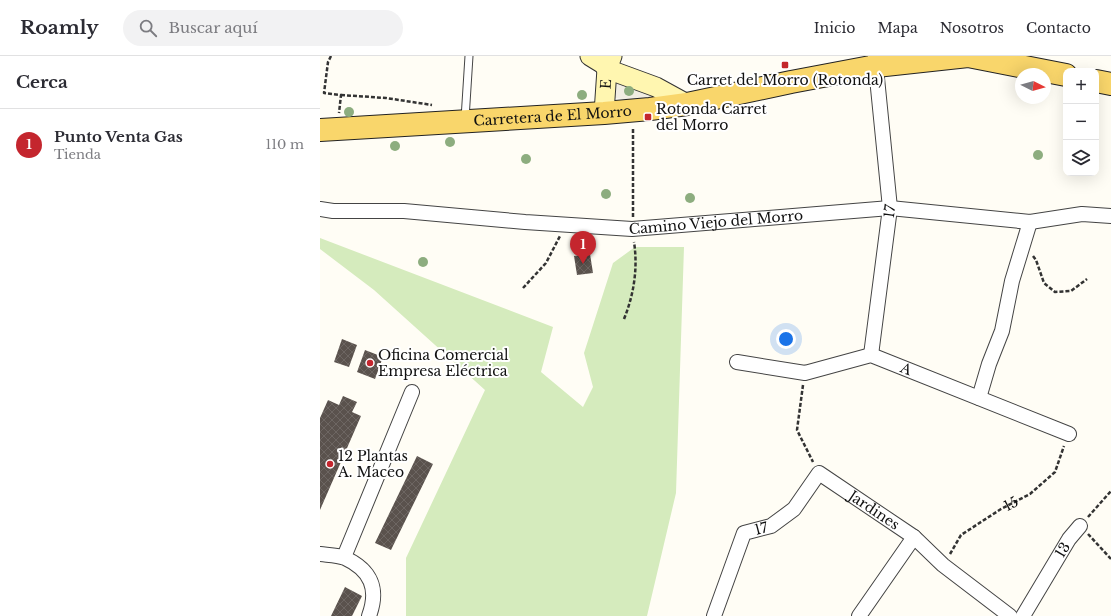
<!DOCTYPE html>
<html lang="es">
<meta charset="utf-8">
<style>
:root{--surface:#fff;--page:#f2f2f3;--text:#2b2b33;--muted:#7c7c81;--line:#e1e1e2;--accent:#c4262e}
body{margin:0;font-family:"Libre Baskerville",serif;background:var(--page);color:var(--text)}
.controls{position:absolute;right:12px;top:12px;display:grid;overflow:hidden;border-radius:8px;box-shadow:0 4px 16px #0002}
.controls button{width:36px;height:36px;display:grid;place-items:center;padding:0;border:0;border-bottom:1px solid var(--line);background:var(--surface);color:var(--text);font:20px sans-serif}
.compass{position:absolute;left:695px;top:12px;width:36px;height:36px;border-radius:50%;background:var(--surface);box-shadow:0 4px 16px #0002;rotate:96deg}
.you{position:absolute;left:466px;top:283px;width:14px;height:14px;margin:-10px;border:3px solid #fff;border-radius:50%;background:#1a73e8;box-shadow:0 0 0 6px #1a73e833}
.badge{display:grid;place-items:center;width:26px;height:26px;border-radius:50%;background:var(--accent);color:#fff;font-size:13px;font-weight:700}
.pin{position:absolute;translate:-50% -33px;filter:drop-shadow(0 1px 2px #0008)}
.pin::after{content:'';position:absolute;top:21px;width:14px;height:12px;background:inherit;clip-path:polygon(0 0,100% 0,50% 100%)}
.list{margin:0;padding:0;list-style:none}
h2{display:flex;justify-content:space-between;align-items:center;height:52px;margin:0;padding:0 16px;font-size:17px}
h2 small{font-size:13px;font-weight:400;color:var(--muted)}
.list li{display:grid;grid-template-columns:26px 1fr auto;gap:12px;align-items:center;box-sizing:border-box;height:72px;padding:0 16px;border-top:1px solid var(--line)}
.list b{display:block;font-size:15px;white-space:nowrap}
.list p{margin:0;font-size:13px;white-space:nowrap;color:var(--muted)}
.list em{font-size:13px;font-style:normal;color:var(--muted)}
.icon{flex:none;width:22px;height:22px;fill:none;stroke:currentColor;stroke-width:2;stroke-linecap:round;stroke-linejoin:round}
.map{position:relative;flex:none;width:791px;height:560px;overflow:hidden}
header{display:flex;align-items:center;gap:24px;box-sizing:border-box;height:56px;padding:0 20px;background:var(--surface);border-bottom:1px solid var(--line)}
header strong{font-size:19px}
nav{display:flex;gap:22px;margin-inline-start:auto;font-size:14px}
.search{width:280px;height:36px;background:var(--page);display:flex;align-items:center;gap:10px;box-sizing:border-box;padding:0 14px;border-radius:22px;color:var(--muted);font-size:15px}
main{display:flex}
aside{flex:1;background:var(--surface)}
.map>svg:first-child{display:block}
.grass{fill:#d5ebbd}
.plaza{fill:#f1ede2}
.building{fill:url(#building-cross-hatch)}
.lines{fill:none;stroke-linecap:round;stroke-linejoin:round}
.lane-casing{stroke:#444;stroke-width:9}
.street-casing{stroke:#444;stroke-width:16}
.secondary-casing{stroke:#333;stroke-width:21}
.primary-casing{stroke:#222;stroke-width:24}
.path{stroke:#333;stroke-width:2.5;stroke-dasharray:4 2;stroke-linecap:butt}
.lane{stroke:#fff;stroke-width:7}
.street{stroke:#fff;stroke-width:14}
.secondary{stroke:#fff6b0;stroke-width:19}
.primary{stroke:#f9d66b;stroke-width:22}
.tree{fill:#8dad7f}
.poi-dot{fill:#c4262e;stroke:#fff;stroke-width:1.5}
.labels{text-anchor:middle;dominant-baseline:central;stroke-width:4;stroke-linejoin:round;paint-order:stroke}
.poi-label{font-size:14px;fill:#111;stroke:#fff;text-anchor:start}
.street-label{font-size:14px;fill:#111;stroke:#fff}
</style>
<header>
<strong>Roamly</strong>
<div class="search"><svg class="icon" aria-label="search" viewBox="0 0 24 24"><circle cx="10" cy="10" r="6"/><path d="M15 15l6 6"/></svg>Buscar aquí</div>
<nav><a>Inicio</a><a>Mapa</a><a>Nosotros</a><a>Contacto</a></nav>
</header>
<main>
<aside>
<h2>Cerca<small></small></h2>
<ul class="list">
<li><span class="badge">1</span><div><b>Punto Venta Gas</b><p>Tienda</p></div><em>110 m</em></li>
</ul>
</aside>
<div class="map">
<svg width="791" height="560" viewBox="0 0 791 560">
<defs>
<pattern id="building-cross-hatch" width="8" height="8" patternUnits="userSpaceOnUse"><rect width="8" height="8" fill="#5a524d"/><path d="M0 0l8 8M0 8l8-8" fill="none" stroke="#6d6662"/></pattern>
</defs>
<rect width="100%" height="100%" fill="#fffdf5"/>
<path class="grass" d="M 0,182 L 233,271 L 221,316 L 263,351 L 273,331 L 264,297 L 293,207 L 315,191 L 364,191 L 356,437 L 327,560 L 86,560 L 86,502 L 165,334 L 54,234 L 0,193 Z"/>
<path class="plaza" d="M 296,25 L 339,40 L 312,44 L 293,42 Z"/>
<path class="building" d="M 270,198 L 273,217 L 257,219 L 254,200 Z
M 22,283 L 37,289 L 29,311 L 14,306 Z
M 45,294 L 63,301 L 55,323 L 37,316 Z
M 23,340 L 37,346 L 32,356 L 41,360 L 0,454 L 0,362 L 8,344 L 19,349 Z
M 97,400 L 113,408 L 71,494 L 55,487 Z
M 25,531 L 42,540 L 32,560 L 11,560 Z"/>
<g class="lines">
<defs>
<path id="lane" d="M 145,63 L 149,0"/>
<g id="street">
<path id="s2" d="M 0,153 L 13,155 L 84,155 L 205,166 L 312,173 L 570,152 L 710,166 L 762,158 L 791,160"/>
<path id="s3" d="M 551,299 L 570,152 L 555,2"/>
<path id="s4" d="M 417,306 L 485,317 L 551,299 L 749,378"/>
<path d="M 659,342 L 669,308 L 682,275 L 692,225 L 710,166"/>
<path d="M 0,498 C 8,499 18,499 25,502 C 51,514 59,533 49,560"/>
<path d="M 24,501 L 92,336"/>
<path id="s5" d="M 394,560 L 424,477 L 451,470 L 474,453 L 499,417 L 594,481 L 623,509 L 690,560"/>
<path d="M 539,560 L 594,481"/>
<path id="s6" d="M 703,560 L 749,483 L 760,470"/>
</g>
<g id="secondary">
<path d="M 270,0 L 283,8 L 287,13"/>
<path d="M 287,13 L 336,31 L 367,48"/>
<path id="s7" d="M 284,57 L 287,13 L 292,0"/>
</g>
<g id="primary">
<path d="M 776,25 L 791,28"/>
<path id="s8" d="M 0,74 L 284,57 L 330,53 L 367,48 L 471,26 L 556,10 L 648,0 L 746,19"/>
</g>
</defs>
<use href="#lane" class="lane-casing"/>
<use href="#street" class="street-casing"/>
<use href="#secondary" class="secondary-casing"/>
<use href="#primary" class="primary-casing"/>
<g class="path">
<path d="M 11,0 L 8,6 L 4,37 L 21,39 L 19,57"/>
<path d="M 21,39 L 66,42 L 112,49"/>
<path d="M 313,161 L 313,72"/>
<path d="M 713,200 L 716,204 L 724,227 L 735,236 L 751,235 L 767,223"/>
<path d="M 203,232 L 226,207 L 240,180"/>
<path d="M 304,263 C 314,238 318,212 314,186"/>
<path d="M 483,329 L 477,374 L 493,406"/>
<path d="M 768,461 L 791,435"/>
<path d="M 768,478 L 791,503"/>
<path id="s1" d="M 630,498 L 641,479 L 681,453 L 710,438 L 735,416 L 744,390"/>
</g>
<use href="#lane" class="lane"/>
<use href="#street" class="street"/>
<use href="#secondary" class="secondary"/>
<use href="#primary" class="primary"/>
</g>
<g class="tree">
<circle cx="309" cy="35" r="5"/>
<circle cx="262" cy="39" r="5"/>
<circle cx="29" cy="56" r="5"/>
<circle cx="130" cy="86" r="5"/>
<circle cx="75" cy="90" r="5"/>
<circle cx="718" cy="99" r="5"/>
<circle cx="206" cy="103" r="5"/>
<circle cx="286" cy="138" r="5"/>
<circle cx="370" cy="142" r="5"/>
<circle cx="103" cy="206" r="5"/>
</g>
<g class="poi-dot">
<rect x="461" y="5" width="8" height="8" rx="2"/>
<rect x="324" y="57" width="8" height="8" rx="2"/>
<circle cx="50" cy="307" r="4"/>
<circle cx="10" cy="408" r="4"/>
</g>
<g class="labels">
<g class="poi-label">
<text x="465" y="24" text-anchor="middle">Carret del Morro (Rotonda)</text>
<text x="336" y="53">Rotonda Carret<tspan x="336" dy="16">del Morro</tspan></text>
<text x="58" y="299">Oficina Comercial<tspan x="58" dy="16">Empresa Eléctrica</tspan></text>
<text x="18" y="400">12 Plantas<tspan x="18" dy="16">A. Maceo</tspan></text>
</g>
<g class="street-label">
<text stroke="none"><textPath href="#s7" startOffset="29">E</textPath></text>
<text stroke="none"><textPath href="#s8" startOffset="233">Carretera de El Morro</textPath></text>
<text stroke="none"><textPath href="#s3" startOffset="145">17</textPath></text>
<text stroke="none"><textPath href="#s2" startOffset="397">Camino Viejo del Morro</textPath></text>
<text stroke="none"><textPath href="#s4" startOffset="175">A</textPath></text>
<text stroke="none"><textPath href="#s1" startOffset="81">15</textPath></text>
<text stroke="none"><textPath href="#s5" startOffset="255">Jardines</textPath></text>
<text stroke="none"><textPath href="#s5" startOffset="106">17</textPath></text>
<text stroke="none"><textPath href="#s6" startOffset="77">13</textPath></text>
</g>
</g>
</svg>
<div class="controls">
<button>+</button>
<button>−</button>
<button><svg class="icon" aria-label="layers" viewBox="0 0 24 24"><path d="M12 4l9 5-9 5-9-5zM3 14l9 5 9-5"/></svg></button>
</div>
<svg class="compass" viewBox="-18 -18 36 36"><path d="M0-13l5 13h-10z" fill="#e53935"/><path d="M0 13l5-13h-10z" fill="#7c7c81"/></svg>
<div class="you"></div>
<div class="pin badge" style="left:263px;top:208px">1</div>
</div>
</main>
